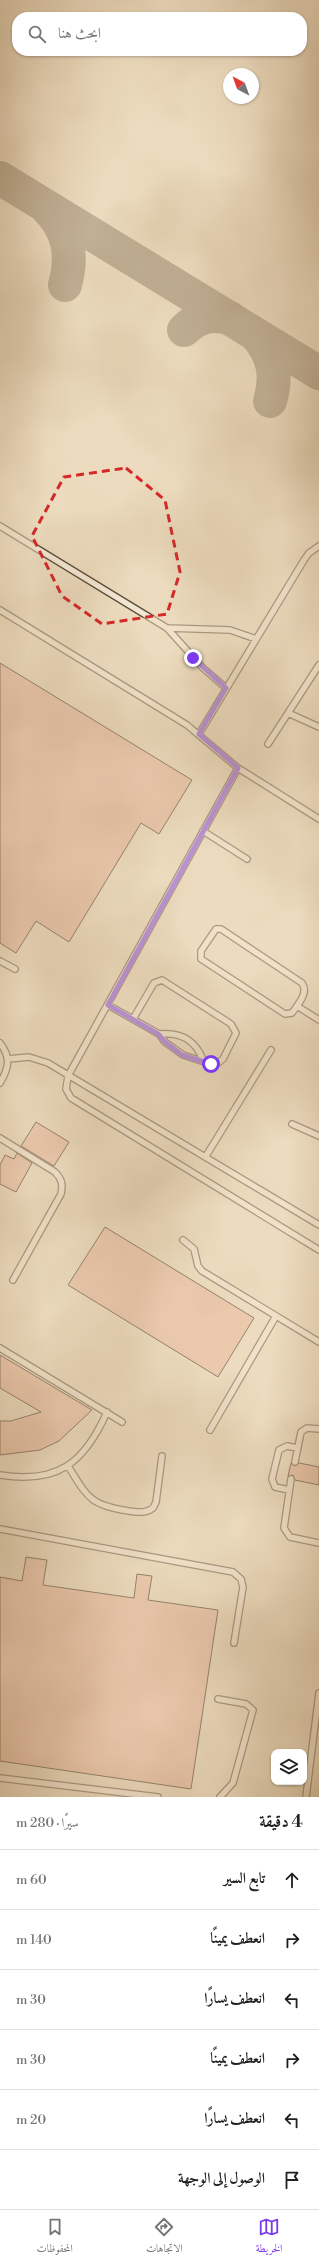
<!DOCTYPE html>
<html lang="ar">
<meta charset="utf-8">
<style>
:root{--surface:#fff;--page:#f2f2f2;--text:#202124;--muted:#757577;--line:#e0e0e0;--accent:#7c3aed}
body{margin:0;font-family:"Libre Bodoni",Amiri,serif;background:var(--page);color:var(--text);direction:rtl}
.controls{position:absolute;right:12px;bottom:12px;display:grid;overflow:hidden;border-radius:8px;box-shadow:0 1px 3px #0004}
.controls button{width:36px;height:36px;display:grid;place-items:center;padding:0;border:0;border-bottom:1px solid var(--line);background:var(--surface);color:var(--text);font:20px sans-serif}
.compass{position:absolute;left:223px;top:68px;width:36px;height:36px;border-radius:50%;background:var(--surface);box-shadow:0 1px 3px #0004;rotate:319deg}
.stop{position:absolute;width:12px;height:12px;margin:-9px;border:3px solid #7c3aed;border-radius:50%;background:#fff}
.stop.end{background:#7c3aed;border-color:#fff;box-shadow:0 1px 4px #0008}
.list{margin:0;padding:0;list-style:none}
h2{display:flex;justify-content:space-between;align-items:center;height:52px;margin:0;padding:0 16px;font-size:17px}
h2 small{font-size:13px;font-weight:400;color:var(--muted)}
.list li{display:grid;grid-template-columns:26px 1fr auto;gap:12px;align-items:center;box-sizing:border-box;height:60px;padding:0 16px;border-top:1px solid var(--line)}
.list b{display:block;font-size:15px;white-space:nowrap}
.list em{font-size:13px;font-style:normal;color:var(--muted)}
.icon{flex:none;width:22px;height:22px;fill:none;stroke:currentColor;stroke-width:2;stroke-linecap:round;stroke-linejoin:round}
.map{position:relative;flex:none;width:319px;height:1797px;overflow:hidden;direction:ltr}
.search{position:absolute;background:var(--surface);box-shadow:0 1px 3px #0004;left:12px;right:12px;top:12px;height:44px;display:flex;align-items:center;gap:10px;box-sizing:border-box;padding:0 14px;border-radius:16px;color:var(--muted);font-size:15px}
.sheet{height:412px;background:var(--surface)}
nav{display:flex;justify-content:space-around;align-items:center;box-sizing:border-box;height:56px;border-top:1px solid var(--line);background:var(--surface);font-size:11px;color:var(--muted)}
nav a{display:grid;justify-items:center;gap:2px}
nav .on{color:var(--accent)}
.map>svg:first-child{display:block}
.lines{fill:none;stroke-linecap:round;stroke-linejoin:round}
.taxiway{stroke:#8a7b65;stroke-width:34}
.building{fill:#e9b399;stroke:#291b0c}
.lane-casing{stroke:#5a4b38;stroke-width:8}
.lane{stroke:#f3e8d5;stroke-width:5.5}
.route{stroke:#7c3aed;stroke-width:5}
.marked{fill:none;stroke:#d62828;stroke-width:3;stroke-dasharray:8 5;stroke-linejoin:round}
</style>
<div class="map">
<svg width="319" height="1797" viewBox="0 0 319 1797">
<rect width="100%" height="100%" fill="#ecdbbe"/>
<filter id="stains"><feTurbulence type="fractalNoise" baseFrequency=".005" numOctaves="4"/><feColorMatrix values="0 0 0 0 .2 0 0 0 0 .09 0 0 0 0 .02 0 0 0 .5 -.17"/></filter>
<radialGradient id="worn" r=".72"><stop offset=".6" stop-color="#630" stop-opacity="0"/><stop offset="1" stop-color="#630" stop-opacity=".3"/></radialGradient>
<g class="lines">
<path class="taxiway" d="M 0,178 L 319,373
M 47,208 C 69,231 73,255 65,285
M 184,330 C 197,317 211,313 230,318
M 255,334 C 273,354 278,375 270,401"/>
</g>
<path class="building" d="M 0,663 L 192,780 L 159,834 L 141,823 L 69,942 L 36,921 L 16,953 L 0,943 Z
M 36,1122 L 69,1142 L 54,1166 L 21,1146 Z
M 17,1153 L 32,1163 L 16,1192 L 0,1184 L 0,1165 L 5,1155 L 14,1159 Z
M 105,1227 L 254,1318 L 218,1377 L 68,1285 Z
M 0,1355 L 92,1410 L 59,1441 L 40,1450 L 0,1455 L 0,1421 L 11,1421 L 41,1412 L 0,1388 Z
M 291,1463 L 295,1466 L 299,1463 L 319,1467 L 319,1485 L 295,1480 L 293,1475 L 288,1476 Z
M 26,1557 L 47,1560 L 43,1585 L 134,1598 L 137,1574 L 152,1576 L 148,1600 L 218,1610 L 191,1789 L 0,1761 L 0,1577 L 22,1581 Z"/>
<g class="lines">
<defs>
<path id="lane" d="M 0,526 L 167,628 L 203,668 L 226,688
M 0,610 L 187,725 L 238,768 L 319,819
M 167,628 L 230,630 L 256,639
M 288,713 L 319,727
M 199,734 L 304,560 L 309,553 L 319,546
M 268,744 L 319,665
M 238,768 L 68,1076 L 66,1089 L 71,1098 L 319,1250
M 203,831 L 247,859
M 216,929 L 221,929 L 302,983 C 309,993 298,1004 292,1013 L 285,1014 L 201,959 L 201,951 Z
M 0,961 L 15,969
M 108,1005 L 159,1034 L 165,1042 L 183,1055 L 211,1064 L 218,1063 L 223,1059 L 236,1033 L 231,1024 L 162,980 L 154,983 L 133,1019
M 297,1006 L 319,1020
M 159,1034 C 180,1032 195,1039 203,1060
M 0,1043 C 11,1057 9,1068 0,1083
M 8,1059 L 29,1057 L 48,1063 L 319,1225
M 292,1124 L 319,1136
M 0,1138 L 55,1172 C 62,1179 63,1185 61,1194 L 13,1280
M 206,1156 L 271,1050
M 183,1240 L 194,1249 L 198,1266 L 202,1271 L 319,1342
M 0,1348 L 122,1422
M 210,1430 L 276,1316
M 295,1462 L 301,1432 L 307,1428 L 319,1429
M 68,1466 C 88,1498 90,1505 129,1511 C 138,1512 145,1514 153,1508 L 156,1502 L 162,1456
M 0,1475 C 57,1484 84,1464 107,1412
M 291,1479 L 284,1528 L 290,1537 L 319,1543
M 289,1490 L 275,1487 L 272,1479 L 279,1450 L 287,1446 L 297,1448
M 0,1529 L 233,1572 L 241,1579 L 243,1587 L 234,1643
M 218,1699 L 246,1704 L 253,1710 L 233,1783 L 220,1797
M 0,1778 L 158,1797
M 306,1797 L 319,1693"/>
</defs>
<use href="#lane" class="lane-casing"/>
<use href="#lane" class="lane"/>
</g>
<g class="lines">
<path class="route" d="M 193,658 L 226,688 L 199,734 L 238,768 L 108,1005 L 158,1034 L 165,1042 L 182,1055 L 211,1064"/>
</g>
<path d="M0 0H319V1797H0ZM 126,468 L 165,500 L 180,572 L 167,614 L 102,624 L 62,596 L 32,536 L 64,477 Z" fill="#ecdbbe" fill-opacity=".55" fill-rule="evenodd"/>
<path class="marked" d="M 126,468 L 165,500 L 180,572 L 167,614 L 102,624 L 62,596 L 32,536 L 64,477 Z"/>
<rect width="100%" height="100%" filter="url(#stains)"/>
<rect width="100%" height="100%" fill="url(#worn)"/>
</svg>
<div class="controls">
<button><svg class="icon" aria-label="layers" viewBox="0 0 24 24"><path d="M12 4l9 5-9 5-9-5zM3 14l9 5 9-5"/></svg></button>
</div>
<svg class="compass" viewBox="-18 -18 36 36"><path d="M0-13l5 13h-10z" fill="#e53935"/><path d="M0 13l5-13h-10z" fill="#757577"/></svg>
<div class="stop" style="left:211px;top:1064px"></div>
<div class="stop end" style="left:193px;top:658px"></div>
<div class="search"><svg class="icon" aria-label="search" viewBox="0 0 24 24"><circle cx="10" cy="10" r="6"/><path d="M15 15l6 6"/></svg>ابحث هنا</div>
</div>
<section class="sheet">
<h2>4 دقيقة<small>سيرًا · 280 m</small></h2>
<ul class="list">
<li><svg class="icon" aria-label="ahead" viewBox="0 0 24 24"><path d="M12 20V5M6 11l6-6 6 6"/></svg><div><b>تابع السير</b></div><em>60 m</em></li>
<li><svg class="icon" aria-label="right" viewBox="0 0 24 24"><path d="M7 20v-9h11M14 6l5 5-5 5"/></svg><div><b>انعطف يمينًا</b></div><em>140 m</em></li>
<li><svg class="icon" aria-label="left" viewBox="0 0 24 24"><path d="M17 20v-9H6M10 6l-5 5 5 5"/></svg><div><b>انعطف يسارًا</b></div><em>30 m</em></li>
<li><svg class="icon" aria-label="right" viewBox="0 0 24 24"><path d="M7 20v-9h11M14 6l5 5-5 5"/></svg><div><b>انعطف يمينًا</b></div><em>30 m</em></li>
<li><svg class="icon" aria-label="left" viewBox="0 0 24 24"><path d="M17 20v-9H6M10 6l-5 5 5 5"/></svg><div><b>انعطف يسارًا</b></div><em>20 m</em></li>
<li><svg class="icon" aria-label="arrive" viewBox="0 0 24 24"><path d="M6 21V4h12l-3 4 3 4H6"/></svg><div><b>الوصول إلى الوجهة</b></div></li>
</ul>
</section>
<nav>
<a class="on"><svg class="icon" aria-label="map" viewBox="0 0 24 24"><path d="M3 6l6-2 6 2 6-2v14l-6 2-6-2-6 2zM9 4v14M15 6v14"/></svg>الخريطة</a>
<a><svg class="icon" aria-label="directions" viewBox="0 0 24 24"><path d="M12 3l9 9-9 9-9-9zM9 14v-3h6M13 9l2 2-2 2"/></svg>الاتجاهات</a>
<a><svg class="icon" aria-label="saved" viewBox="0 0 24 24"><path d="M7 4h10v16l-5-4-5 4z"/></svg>المحفوظات</a>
</nav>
